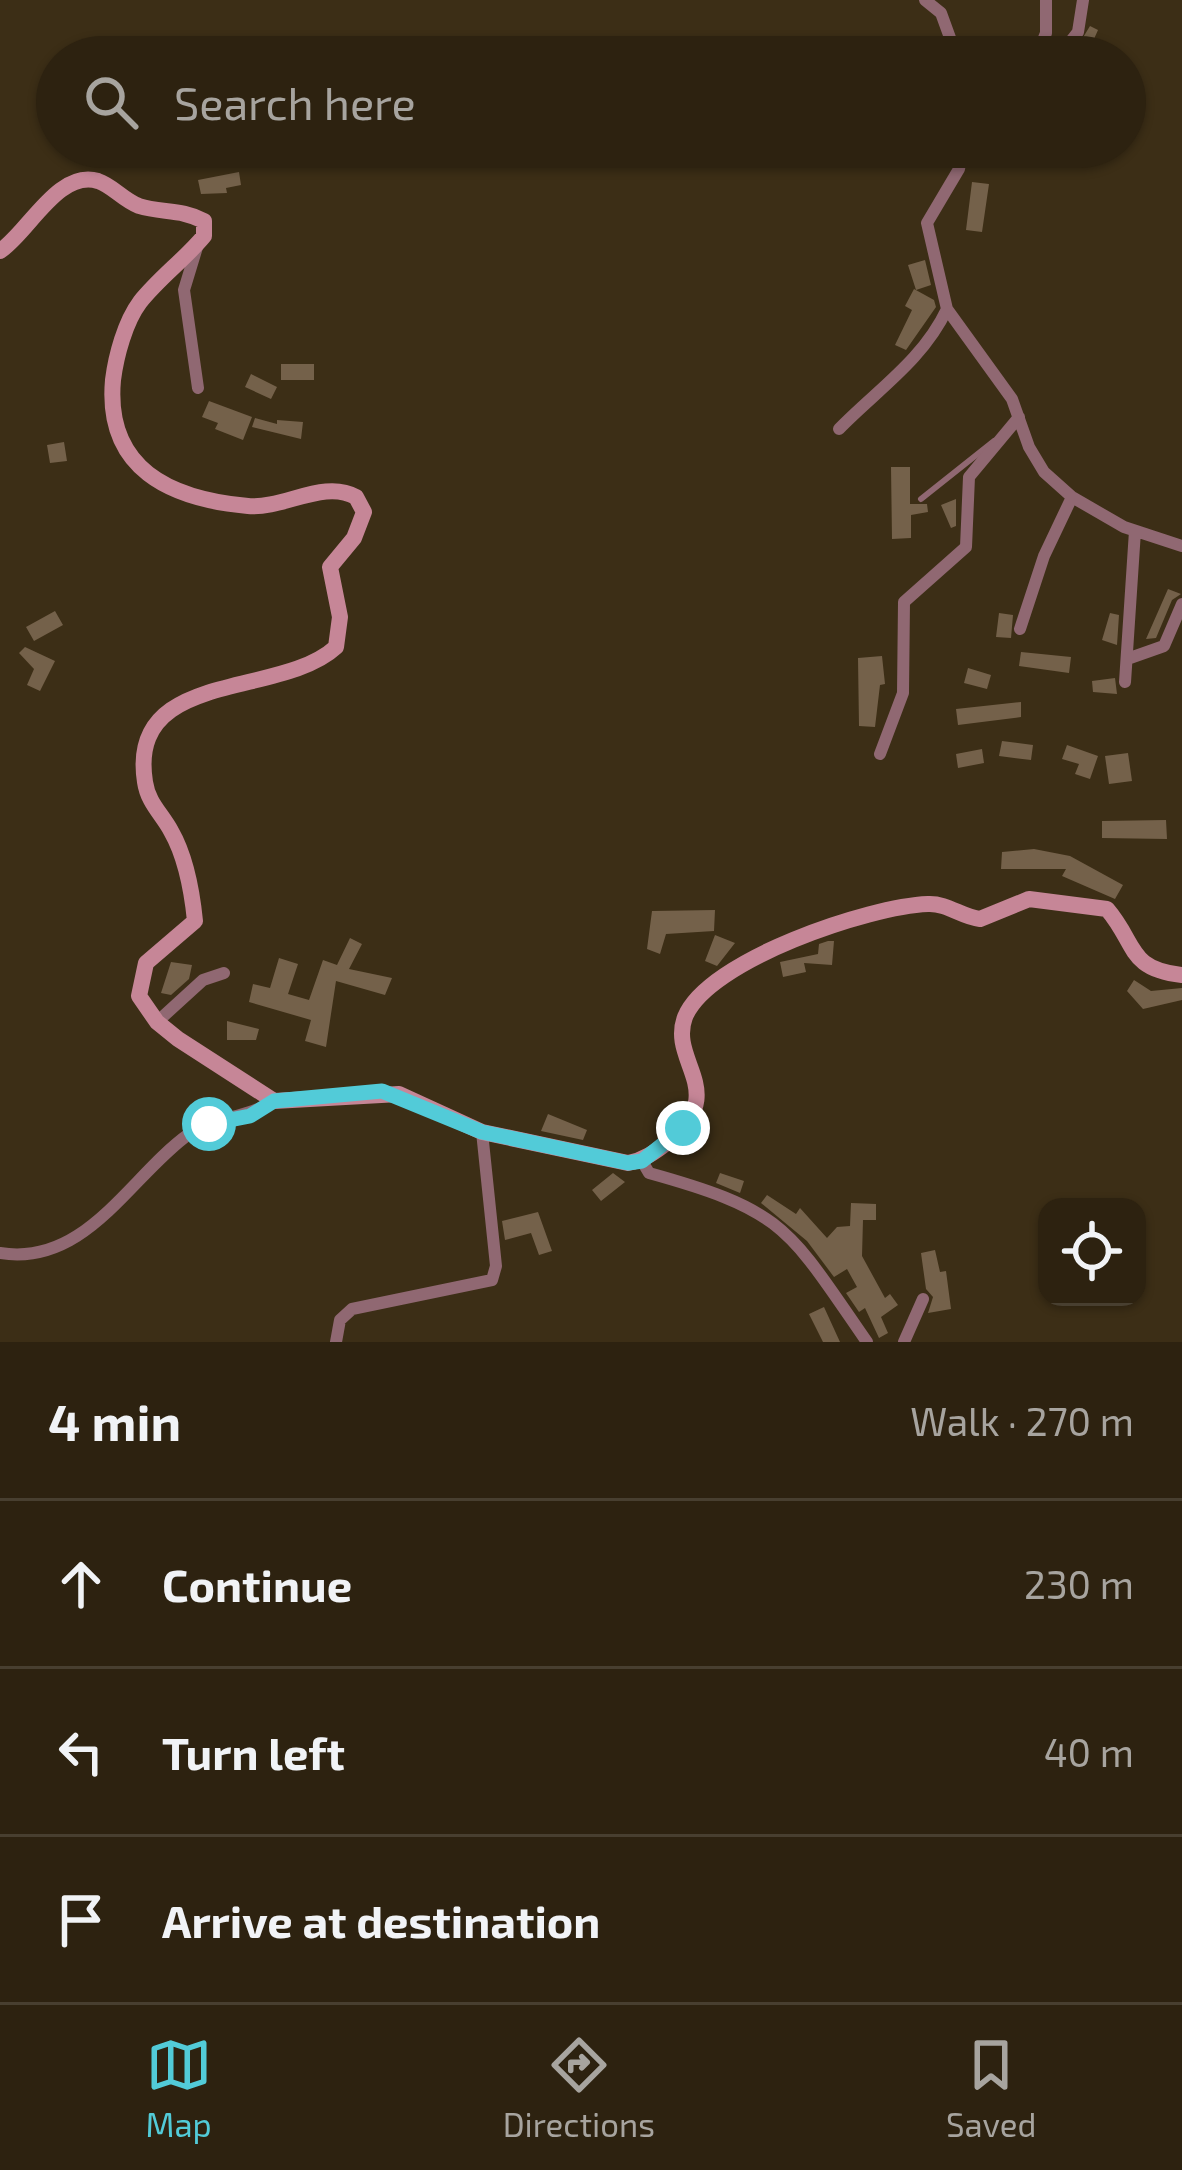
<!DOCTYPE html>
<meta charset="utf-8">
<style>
:root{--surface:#2d2210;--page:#392f1e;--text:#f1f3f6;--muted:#a7a49f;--line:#483f30;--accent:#52cbd8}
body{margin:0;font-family:"Exo 2",sans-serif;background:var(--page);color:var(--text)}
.controls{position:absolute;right:36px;bottom:36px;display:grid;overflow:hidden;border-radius:24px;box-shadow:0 3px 9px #0004}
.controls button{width:108px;height:108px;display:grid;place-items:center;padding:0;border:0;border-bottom:3px solid var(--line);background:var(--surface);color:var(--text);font:60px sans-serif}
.stop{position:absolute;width:36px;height:36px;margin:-27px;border:9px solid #52cbd8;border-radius:50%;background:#fff}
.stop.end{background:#52cbd8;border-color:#fff;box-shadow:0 3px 12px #0008}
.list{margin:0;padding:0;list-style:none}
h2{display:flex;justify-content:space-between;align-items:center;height:156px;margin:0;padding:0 48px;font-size:51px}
h2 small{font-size:39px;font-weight:400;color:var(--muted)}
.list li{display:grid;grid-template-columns:78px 1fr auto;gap:36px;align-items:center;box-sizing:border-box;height:168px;padding:0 48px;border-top:3px solid var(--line)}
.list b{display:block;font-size:45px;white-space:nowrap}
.list em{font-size:39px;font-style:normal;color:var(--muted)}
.icon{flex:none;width:66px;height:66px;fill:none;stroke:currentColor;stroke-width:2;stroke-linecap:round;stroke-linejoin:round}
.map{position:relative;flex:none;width:1182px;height:1342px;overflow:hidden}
.search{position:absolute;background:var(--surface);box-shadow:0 3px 9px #0004;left:36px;right:36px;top:36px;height:132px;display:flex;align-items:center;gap:30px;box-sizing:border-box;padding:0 42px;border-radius:66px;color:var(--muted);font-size:45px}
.sheet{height:660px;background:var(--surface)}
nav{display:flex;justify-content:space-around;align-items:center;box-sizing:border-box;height:168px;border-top:3px solid var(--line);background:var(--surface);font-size:33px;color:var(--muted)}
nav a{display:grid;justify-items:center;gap:6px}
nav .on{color:var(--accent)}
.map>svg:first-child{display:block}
.building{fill:#74614a}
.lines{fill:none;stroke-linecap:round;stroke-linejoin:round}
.lane{stroke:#906872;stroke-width:6}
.street{stroke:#906872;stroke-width:12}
.secondary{stroke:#c68697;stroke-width:16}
.route{stroke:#52cbd8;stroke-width:15}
</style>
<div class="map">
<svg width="1182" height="1342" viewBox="0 0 1182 1342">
<rect width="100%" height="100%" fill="#3c2e16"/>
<path class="building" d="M 1090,26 L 1098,30 L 1086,57 L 1071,57 Z
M 239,172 L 241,185 L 226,188 L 227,193 L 201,194 L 198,180 Z
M 972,182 L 989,184 L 982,232 L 966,230 Z
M 925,260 L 931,285 L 916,290 L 908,265 Z
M 914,289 L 934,300 L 936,307 L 906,350 L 895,345 L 912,310 L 905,306 Z
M 281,364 L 314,364 L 314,380 L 281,380 Z
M 251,374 L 277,387 L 271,399 L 245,387 Z
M 209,401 L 252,417 L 243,440 L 215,429 L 218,423 L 202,417 Z
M 255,418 L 277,424 L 277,420 L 303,422 L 301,439 L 252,427 Z
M 64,442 L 67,461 L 50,463 L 47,445 Z
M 891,467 L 910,467 L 910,504 L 927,504 L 928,512 L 911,515 L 911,538 L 892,539 Z
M 956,499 L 956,526 L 951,528 L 941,505 Z
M 1168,589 L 1181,594 L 1172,600 L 1156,638 L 1146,639 Z
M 55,611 L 63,625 L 34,641 L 26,627 Z
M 999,613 L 1013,615 L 1011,638 L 996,637 Z
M 1110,613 L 1119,615 L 1117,645 L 1102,640 Z
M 25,647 L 55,661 L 40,691 L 27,685 L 34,669 L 19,653 Z
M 1021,652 L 1071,657 L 1069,673 L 1019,666 Z
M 882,656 L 885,684 L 880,685 L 875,727 L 859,726 L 858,658 Z
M 968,668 L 991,675 L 987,689 L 964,683 Z
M 1115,678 L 1117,694 L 1093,692 L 1092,681 Z
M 1021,702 L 1021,717 L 958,725 L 956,709 Z
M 1002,741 L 1033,745 L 1031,760 L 999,756 Z
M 1067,745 L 1098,756 L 1090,779 L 1075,774 L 1079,764 L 1062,759 Z
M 982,749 L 984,763 L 958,768 L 956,754 Z
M 1128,753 L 1132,781 L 1109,784 L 1105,756 Z
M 1166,820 L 1167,839 L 1102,838 L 1102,821 Z
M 1034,849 L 1070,856 L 1123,885 L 1115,899 L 1062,876 L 1066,869 L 1001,869 L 1002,852 Z
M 715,910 L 714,931 L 666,934 L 660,954 L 647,949 L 652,911 Z
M 715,935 L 735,943 L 717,966 L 705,961 Z
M 350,938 L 362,944 L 349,969 L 392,978 L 385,995 L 336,981 L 326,1047 L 305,1041 L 311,1020 L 249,1002 L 253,984 L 270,988 L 279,958 L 298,964 L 288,994 L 309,1000 L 323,960 L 337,965 Z
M 828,941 L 834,941 L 832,965 L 804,963 L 806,972 L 783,977 L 780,962 L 818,954 L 819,944 Z
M 171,962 L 192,965 L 189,979 L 171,995 L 161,993 Z
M 1134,980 L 1151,991 L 1182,988 L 1182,1000 L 1143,1009 L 1127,991 Z
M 227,1021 L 259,1029 L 256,1040 L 227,1040 Z
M 548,1114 L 587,1130 L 583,1140 L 541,1131 Z
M 613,1173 L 625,1182 L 601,1201 L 592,1190 Z
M 720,1173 L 744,1181 L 740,1193 L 716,1183 Z
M 767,1195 L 796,1214 L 800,1208 L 827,1238 L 837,1227 L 850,1226 L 851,1203 L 876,1204 L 876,1220 L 863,1220 L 862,1256 L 885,1298 L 890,1294 L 898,1305 L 881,1317 L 888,1333 L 879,1338 L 865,1308 L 859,1312 L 846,1293 L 857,1287 L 847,1269 L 834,1277 L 807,1241 L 761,1203 Z
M 538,1212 L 552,1251 L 539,1255 L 531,1233 L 505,1240 L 502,1221 Z
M 935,1250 L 940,1272 L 946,1271 L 951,1309 L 928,1313 L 933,1297 L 926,1289 L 921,1253 Z
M 824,1307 L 840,1342 L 823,1342 L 809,1314 Z"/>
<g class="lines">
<path class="lane" d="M 921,499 L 994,441"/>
<path class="street" d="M 925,0 L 941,13 L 957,57
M 1038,53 L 1046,33 L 1046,0
M 1018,57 L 1067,46 L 1078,32 L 1083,0
M 963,147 L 959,169 L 927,223 L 947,309 L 1012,399 L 1029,447 L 1044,472 L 1072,497 L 1124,527 L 1182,546
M 198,388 L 184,290 L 198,244
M 839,429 C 877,390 923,360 947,309
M 1020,629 L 1044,556 L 1072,497
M 1130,658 L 1164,646 L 1182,604
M 1125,682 L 1135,531
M 880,754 L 903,693 L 904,602 L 966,547 L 969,477 L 1019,417
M 157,1022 L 203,980 L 224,973
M 642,1161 L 649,1173 C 786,1211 788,1228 867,1342
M 0,1253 C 86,1267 130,1176 189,1134 C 214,1117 247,1118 274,1101
M 336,1342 L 340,1320 L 352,1309 L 492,1280 L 496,1266 L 482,1132
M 904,1342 L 923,1299"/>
<path class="secondary" d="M 0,251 C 28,233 58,169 98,181 C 113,186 123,200 139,206 C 161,213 182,209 204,221 L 204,236 C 185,259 159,278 140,302 C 125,322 116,356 113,380 C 105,469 170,499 248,506 C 284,509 324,479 356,497 L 364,512 L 354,538 L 330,567 L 340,617 L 336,647 C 280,699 127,668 145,782 C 148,803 162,814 171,831 C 186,857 192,891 195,921 L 146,963 L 139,996 L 157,1022 L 178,1039 L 274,1101 L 399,1094 L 482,1132 L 628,1163 C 644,1160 655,1152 668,1142 C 731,1091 668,1062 685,1017 C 708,960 870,906 928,904 C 947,903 962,917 980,919 L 1029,899 L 1107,909 C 1137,944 1127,969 1182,975"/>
</g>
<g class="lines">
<path class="route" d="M 209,1124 L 250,1116 L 274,1101 L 382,1091 L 482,1132 L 628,1163 L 642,1161 L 683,1128"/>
</g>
</svg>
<div class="controls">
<button><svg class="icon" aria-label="locate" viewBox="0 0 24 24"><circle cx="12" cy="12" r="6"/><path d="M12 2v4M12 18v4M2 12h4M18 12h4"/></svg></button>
</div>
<div class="stop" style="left:209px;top:1124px"></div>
<div class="stop end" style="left:683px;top:1128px"></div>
<div class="search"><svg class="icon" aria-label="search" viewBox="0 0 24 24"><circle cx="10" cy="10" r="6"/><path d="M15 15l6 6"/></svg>Search here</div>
</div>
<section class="sheet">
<h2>4 min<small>Walk · 270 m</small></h2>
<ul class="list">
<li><svg class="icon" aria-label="ahead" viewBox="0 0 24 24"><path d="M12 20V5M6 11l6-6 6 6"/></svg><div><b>Continue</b></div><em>230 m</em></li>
<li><svg class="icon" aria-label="left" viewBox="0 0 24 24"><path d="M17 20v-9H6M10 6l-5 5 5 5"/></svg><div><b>Turn left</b></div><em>40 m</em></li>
<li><svg class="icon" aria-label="arrive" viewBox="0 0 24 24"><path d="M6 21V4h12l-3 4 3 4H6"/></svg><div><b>Arrive at destination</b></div></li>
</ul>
</section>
<nav>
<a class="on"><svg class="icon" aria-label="map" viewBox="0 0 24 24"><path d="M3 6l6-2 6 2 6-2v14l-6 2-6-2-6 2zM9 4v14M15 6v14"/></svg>Map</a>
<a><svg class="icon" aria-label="directions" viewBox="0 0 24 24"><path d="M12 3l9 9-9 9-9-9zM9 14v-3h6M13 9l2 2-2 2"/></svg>Directions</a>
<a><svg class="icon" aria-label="saved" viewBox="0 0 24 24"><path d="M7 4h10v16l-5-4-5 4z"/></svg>Saved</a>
</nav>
